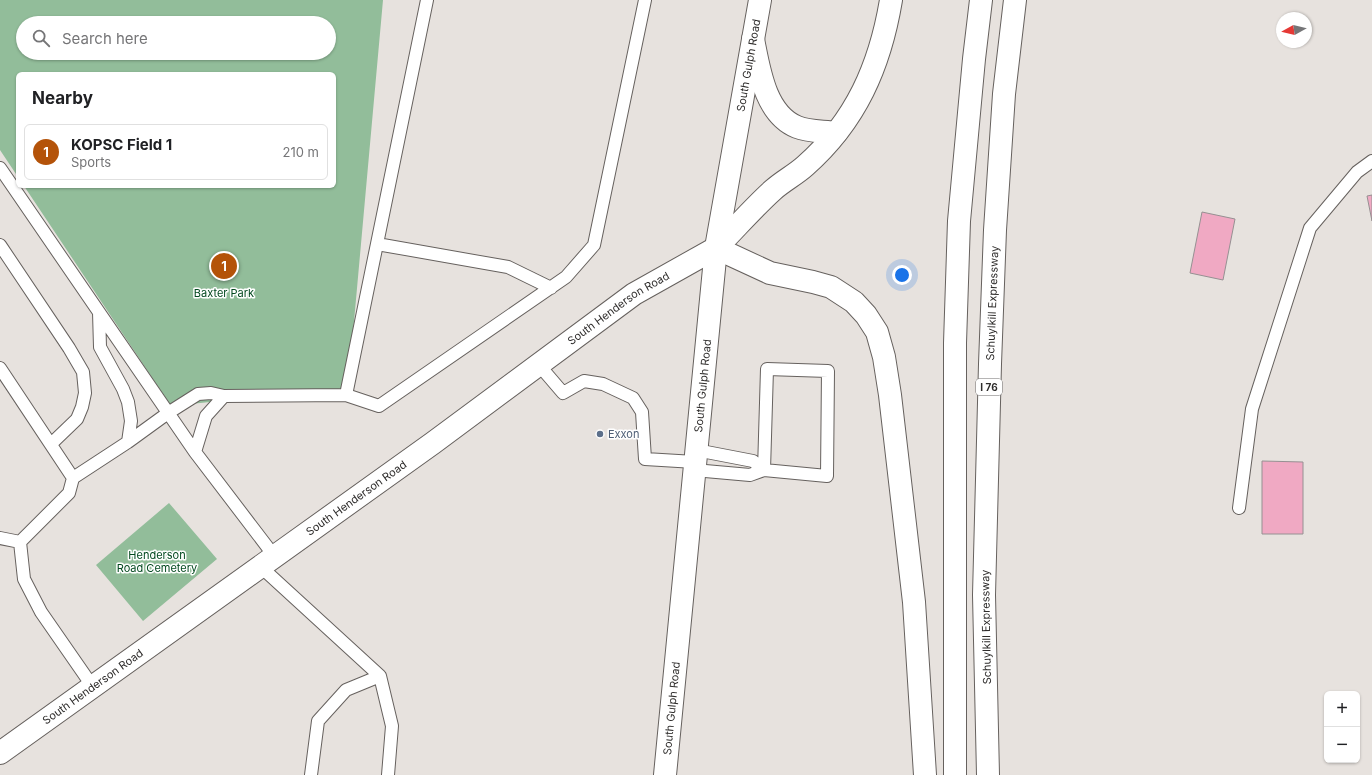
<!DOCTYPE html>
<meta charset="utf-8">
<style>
:root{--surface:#fff;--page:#f6f6f6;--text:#202124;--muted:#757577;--line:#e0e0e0;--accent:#b45309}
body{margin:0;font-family:Inter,sans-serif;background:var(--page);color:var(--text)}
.controls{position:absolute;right:12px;bottom:12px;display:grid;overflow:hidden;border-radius:6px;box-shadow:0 1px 3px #0004}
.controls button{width:36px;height:36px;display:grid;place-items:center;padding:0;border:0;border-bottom:1px solid var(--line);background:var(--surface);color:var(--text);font:20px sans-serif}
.compass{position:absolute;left:1276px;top:12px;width:36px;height:36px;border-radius:50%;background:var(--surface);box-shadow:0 1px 3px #0004;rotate:262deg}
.you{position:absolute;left:902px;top:275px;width:14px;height:14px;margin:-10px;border:3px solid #fff;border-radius:50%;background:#1a73e8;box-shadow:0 0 0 6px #1a73e833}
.badge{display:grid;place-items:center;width:26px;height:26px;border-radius:50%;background:var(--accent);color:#fff;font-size:13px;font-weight:700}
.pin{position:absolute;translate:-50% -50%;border:2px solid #fff;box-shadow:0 1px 4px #0006}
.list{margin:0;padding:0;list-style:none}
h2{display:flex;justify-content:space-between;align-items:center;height:52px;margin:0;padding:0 16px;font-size:17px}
h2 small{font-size:13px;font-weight:400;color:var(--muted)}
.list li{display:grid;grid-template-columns:26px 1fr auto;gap:12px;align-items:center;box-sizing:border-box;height:56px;margin:0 8px 8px;padding:0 8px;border:1px solid var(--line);border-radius:6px}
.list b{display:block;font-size:15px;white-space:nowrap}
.list p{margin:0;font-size:13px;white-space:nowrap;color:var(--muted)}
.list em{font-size:13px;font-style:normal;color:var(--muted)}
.icon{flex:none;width:22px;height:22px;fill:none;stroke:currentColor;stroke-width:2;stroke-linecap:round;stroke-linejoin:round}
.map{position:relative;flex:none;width:1372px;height:775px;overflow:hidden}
.search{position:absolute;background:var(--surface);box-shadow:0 1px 3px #0004;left:16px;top:16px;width:320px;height:44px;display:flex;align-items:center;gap:10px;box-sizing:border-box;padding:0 14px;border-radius:22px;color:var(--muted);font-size:15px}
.panel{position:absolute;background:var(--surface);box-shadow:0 1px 3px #0004;left:16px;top:72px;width:320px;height:116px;border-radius:6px}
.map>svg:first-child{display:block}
.green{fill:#92bd9a;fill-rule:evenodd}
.building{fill:#f0a9c3;stroke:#969092}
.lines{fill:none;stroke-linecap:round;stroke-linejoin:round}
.service-casing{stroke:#66615e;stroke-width:14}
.primary-casing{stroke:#66615e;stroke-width:24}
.motorway-casing{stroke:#66615e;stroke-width:24}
.service{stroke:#fff;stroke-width:12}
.primary{stroke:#fff;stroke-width:22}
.motorway{stroke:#fff;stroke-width:22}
.service-dot{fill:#5c6f8a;stroke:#fff;stroke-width:1.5}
.labels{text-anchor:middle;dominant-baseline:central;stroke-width:3;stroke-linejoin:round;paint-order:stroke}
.shield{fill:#fff;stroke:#6d6b6b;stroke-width:1}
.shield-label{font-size:10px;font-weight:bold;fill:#2e2c2b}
.street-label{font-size:11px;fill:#2e2c2b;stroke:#fff}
.park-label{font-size:11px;fill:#03491f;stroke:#fff}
.service-label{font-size:11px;fill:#4e5e75;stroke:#fff;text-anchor:start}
</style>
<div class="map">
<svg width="1372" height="775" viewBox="0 0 1372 775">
<rect width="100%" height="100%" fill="#e7e2de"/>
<path class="green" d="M 0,0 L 383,0 L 348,388 L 171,406 L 24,186 L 334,186 L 334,74 L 18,74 L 18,177 L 0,150 ZM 23,23 L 329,23 L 329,53 L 23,53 Z
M 169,503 L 217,559 L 143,621 L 96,565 Z"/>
<path class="building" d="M 1372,195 L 1372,221 L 1367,196 Z
M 1202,212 L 1235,219 L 1223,280 L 1190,273 Z
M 1262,461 L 1303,462 L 1303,534 L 1262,534 Z"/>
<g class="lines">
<defs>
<path id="service" d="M 0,168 L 195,452 L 275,557
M 377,244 L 508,267 L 551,288
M 0,245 L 69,348 L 83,372 L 85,393 L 82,407 L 77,419 L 51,444
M 539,365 L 563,393 L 584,381 L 603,384 L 633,398 L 642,412 L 645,459 L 695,462
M 0,368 L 73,478 L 69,493 L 20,542
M 346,395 L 379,406 L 566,277 L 594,245 L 645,0
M 128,442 L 168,413 L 198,394 L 211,393 L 224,396 L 346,395 L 427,0
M 696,450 L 753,461 L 764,470
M 195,452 L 206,416 L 224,396
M 694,470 L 750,475 L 764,470 L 827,476 L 828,371 L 767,369 L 764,470
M 73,478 L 128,442 L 131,421 L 128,402 L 123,389 L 100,347 L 99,312
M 1239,508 L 1252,409 L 1310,228 L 1357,172 L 1372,161
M 0,538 L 20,542 L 24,579 L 41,612 L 93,687
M 261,567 L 380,676 L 392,726 L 388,775
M 311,775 L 318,721 L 346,690 L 380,676"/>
<g id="primary">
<path id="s1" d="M 0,753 L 433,443 L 634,294 L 716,248"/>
<path id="s2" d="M 665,775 L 716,248 L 760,0"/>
</g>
<g id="motorway">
<path d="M 891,0 C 880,66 856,121 805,166 C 795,175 783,181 773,190 C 753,208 735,229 716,248 L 770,273 L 813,282 L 831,287 L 854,302 L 866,315 L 877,332 L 884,357 L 890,395 L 914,602 L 925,775"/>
<path d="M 753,39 C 759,69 765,114 797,127 C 809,132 824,131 836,133"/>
<path d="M 955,775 L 955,343 L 959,221 L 974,59 L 981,0"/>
<path id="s3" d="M 988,775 L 984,595 L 990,364 L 995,230 L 1004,94 L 1015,0"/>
</g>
</defs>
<use href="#service" class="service-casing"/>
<use href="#primary" class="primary-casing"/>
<use href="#motorway" class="motorway-casing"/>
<use href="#service" class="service"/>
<use href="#primary" class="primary"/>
<use href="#motorway" class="motorway"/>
</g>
<circle class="service-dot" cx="600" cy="434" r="4"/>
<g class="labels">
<rect class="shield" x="976" y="379" width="26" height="16" rx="3"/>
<g class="shield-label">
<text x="989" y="387">I 76</text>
</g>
<g class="street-label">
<text stroke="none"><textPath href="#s2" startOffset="715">South Gulph Road</textPath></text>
<text stroke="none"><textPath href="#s3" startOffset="472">Schuylkill Expressway</textPath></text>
<text stroke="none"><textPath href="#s1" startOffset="762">South Henderson Road</textPath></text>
<text stroke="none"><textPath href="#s2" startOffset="391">South Gulph Road</textPath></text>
<text stroke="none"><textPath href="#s1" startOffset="438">South Henderson Road</textPath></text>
<text transform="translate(986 627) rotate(-91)">Schuylkill Expressway</text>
<text stroke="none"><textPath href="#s1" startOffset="114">South Henderson Road</textPath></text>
<text stroke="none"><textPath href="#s2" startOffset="67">South Gulph Road</textPath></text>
</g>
<g class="park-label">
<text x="224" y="293">Baxter Park</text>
<text x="157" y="555">Henderson<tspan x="157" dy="13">Road Cemetery</tspan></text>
</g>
<g class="service-label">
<text x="608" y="434">Exxon</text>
</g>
</g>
</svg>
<div class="controls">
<button>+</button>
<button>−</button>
</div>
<svg class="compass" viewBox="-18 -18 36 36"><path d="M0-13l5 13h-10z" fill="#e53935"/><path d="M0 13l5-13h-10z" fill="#757577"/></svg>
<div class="you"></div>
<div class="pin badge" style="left:224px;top:266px">1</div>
<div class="search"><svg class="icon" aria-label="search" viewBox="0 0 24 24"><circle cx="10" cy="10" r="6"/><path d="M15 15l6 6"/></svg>Search here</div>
<section class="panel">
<h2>Nearby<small></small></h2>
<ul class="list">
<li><span class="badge">1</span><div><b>KOPSC Field 1</b><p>Sports</p></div><em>210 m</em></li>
</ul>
</section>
</div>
